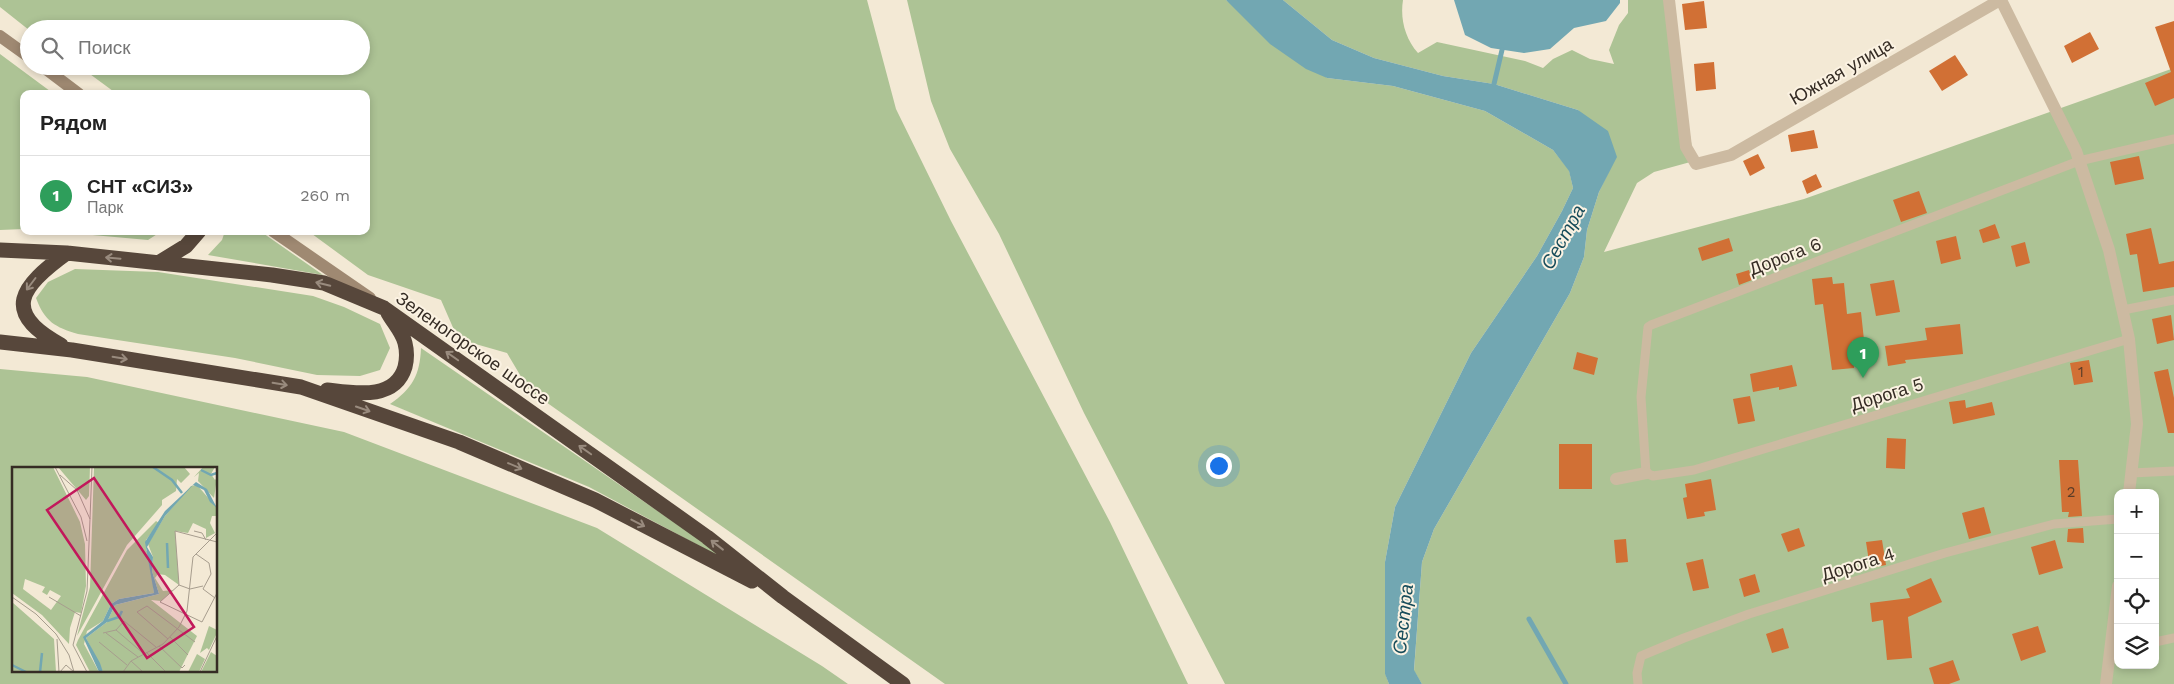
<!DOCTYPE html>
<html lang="ru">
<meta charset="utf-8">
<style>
:root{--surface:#fff;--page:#f2f2f2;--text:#222;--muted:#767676;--line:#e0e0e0;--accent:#ea580c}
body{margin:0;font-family:"Work Sans",sans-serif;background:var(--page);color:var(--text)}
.controls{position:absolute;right:15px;bottom:15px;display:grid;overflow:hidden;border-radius:10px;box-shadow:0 2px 8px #0003}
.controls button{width:45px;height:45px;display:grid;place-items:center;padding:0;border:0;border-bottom:1px solid var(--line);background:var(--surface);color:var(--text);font:25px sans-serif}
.you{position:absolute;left:1218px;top:465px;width:18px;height:18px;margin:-12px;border:4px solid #fff;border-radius:50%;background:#1a73e8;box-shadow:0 0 0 8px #1a73e833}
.badge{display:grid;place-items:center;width:32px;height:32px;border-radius:50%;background:var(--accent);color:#fff;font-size:16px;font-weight:700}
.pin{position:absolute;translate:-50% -41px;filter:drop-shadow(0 1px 2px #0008)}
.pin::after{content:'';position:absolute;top:26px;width:18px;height:15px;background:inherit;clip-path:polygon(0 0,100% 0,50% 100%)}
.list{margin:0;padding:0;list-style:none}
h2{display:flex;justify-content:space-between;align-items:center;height:65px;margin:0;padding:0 20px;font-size:21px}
h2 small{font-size:16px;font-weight:400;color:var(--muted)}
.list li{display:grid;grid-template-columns:32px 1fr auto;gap:15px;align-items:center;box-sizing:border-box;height:80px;padding:0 20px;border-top:1px solid var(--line)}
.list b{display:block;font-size:19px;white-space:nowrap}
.list p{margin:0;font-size:16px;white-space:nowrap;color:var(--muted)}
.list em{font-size:16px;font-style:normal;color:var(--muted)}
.icon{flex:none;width:28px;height:28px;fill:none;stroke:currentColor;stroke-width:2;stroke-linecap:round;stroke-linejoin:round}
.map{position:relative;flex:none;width:2174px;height:684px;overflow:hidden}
.search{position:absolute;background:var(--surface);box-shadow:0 2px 8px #0003;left:20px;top:20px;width:350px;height:55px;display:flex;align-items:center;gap:12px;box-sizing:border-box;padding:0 18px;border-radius:28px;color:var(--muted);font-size:19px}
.panel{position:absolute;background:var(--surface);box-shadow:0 2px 8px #0003;left:20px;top:90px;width:350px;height:145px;border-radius:10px}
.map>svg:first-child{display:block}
.green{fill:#adc395;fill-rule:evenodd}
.water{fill:#72a7b2}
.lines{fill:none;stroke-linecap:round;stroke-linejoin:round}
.stream{stroke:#72a7b2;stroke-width:5}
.building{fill:#d17035}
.lane{stroke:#ccbaa1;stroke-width:9}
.street{stroke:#ccbaa1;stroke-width:12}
.secondary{stroke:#9f8972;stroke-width:12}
.highway{stroke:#57473b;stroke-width:15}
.oneway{stroke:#998b7e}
.labels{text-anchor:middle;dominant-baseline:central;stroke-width:4;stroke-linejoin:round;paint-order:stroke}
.number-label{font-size:15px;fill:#5c3d28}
.street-label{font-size:18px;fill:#352c24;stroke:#fbf2e2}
.water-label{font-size:19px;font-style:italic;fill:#174c5a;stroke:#fbf2e2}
.inset-river{fill:none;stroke:#72a7b2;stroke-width:2.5}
.inset-road{fill:none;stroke:#a79d8e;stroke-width:1}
.view{fill:#c2185b;fill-opacity:0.15;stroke:#c2185b;stroke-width:2.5}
.inset-edge{fill:none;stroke:#352c24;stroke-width:2.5}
</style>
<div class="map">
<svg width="2174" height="684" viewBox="0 0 2174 684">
<rect width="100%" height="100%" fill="#f3e9d5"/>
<path class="green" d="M 0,0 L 867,0 L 896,109 L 951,221 L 1110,522 L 1188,684 L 945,684 L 529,390 L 507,353 L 458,339 L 441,300 L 368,275 L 308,231 L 366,231 L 366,94 L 117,94 L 79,66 L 361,66 L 361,29 L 29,30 L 0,7 Z
M 907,0 L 1226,0 L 1327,78 L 1393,86 L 1485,111 L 1553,150 L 1569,170 L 1573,188 L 1562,211 L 1537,256 L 1471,353 L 1395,507 L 1385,562 L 1385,673 L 1389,684 L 1225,684 L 1084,413 L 999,234 L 950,149 L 931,101 Z
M 1283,0 L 1403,0 C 1400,19 1405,38 1418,53 L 1437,42 L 1525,61 L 1543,68 L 1553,59 L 1572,50 L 1590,59 L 1614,64 L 1609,50 L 1619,25 L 1628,13 L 1628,0 L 1669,0 L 1694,161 L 1654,172 L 1637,183 L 1604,252 L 1804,199 L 2174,68 L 2174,684 L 1422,684 L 1414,671 L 1422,562 L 1434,529 L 1570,293 L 1584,257 L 1587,230 L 1599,192 L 1616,157 L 1578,110 L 1494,84 L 1443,76 L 1374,58 L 1332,40 ZM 2118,493 L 2155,493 L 2155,665 L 2118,665 Z
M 0,54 L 54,94 L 24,94 L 24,229 L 0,230 Z
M 48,231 L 162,231 L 148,240 Z
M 225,231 L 260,231 L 323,275 L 208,255 L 222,240 Z
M 75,269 L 158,272 L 313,296 L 344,307 L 380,324 L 390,348 L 380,370 L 360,376 L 317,375 L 235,358 L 78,334 C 55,327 45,322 36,298 L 48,282 Z
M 421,348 L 739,567 L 589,487 L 390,404 C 412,389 420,375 421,348 Z
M 0,369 L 87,377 L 344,432 L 597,528 L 822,666 L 848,684 L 0,684 ZM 14,468 L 216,468 L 216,670 L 14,670 Z"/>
<path class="water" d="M 1226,0 L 1283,0 L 1332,40 L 1374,58 L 1443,76 L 1494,84 L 1578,110 L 1608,131 L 1617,157 L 1599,192 L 1587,230 L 1584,257 L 1570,293 L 1434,529 L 1422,562 L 1414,670 L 1422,684 L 1389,684 L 1385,674 L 1385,562 L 1395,507 L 1471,353 L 1537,256 L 1562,211 L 1573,188 L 1569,171 L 1553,150 L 1485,111 L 1393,86 L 1327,78 L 1306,69 L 1270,44 Z
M 1454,0 L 1620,0 L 1620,3 L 1606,21 L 1574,28 L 1550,49 L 1524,53 L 1491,48 L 1465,35 Z"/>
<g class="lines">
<path class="stream" d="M 1494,84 L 1502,50
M 1529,619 L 1566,684"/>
</g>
<path class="building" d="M 1704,1 L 1707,28 L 1685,30 L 1682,4 Z
M 2174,21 L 2174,98 L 2155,106 L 2145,83 L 2171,72 L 2155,27 Z
M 2090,32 L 2099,49 L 2072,63 L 2064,46 Z
M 1955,55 L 1968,75 L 1942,91 L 1929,71 Z
M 1714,62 L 1716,89 L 1696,91 L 1694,64 Z
M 1814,130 L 1818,148 L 1791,152 L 1788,135 Z
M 1758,154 L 1765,168 L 1750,176 L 1743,161 Z
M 2139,156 L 2144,179 L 2115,185 L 2110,162 Z
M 1816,174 L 1822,187 L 1807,194 L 1802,181 Z
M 1919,191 L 1927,213 L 1901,222 L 1893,200 Z
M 1995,224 L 2000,238 L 1983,243 L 1979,230 Z
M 2151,228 L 2159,264 L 2174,261 L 2174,287 L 2143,292 L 2137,254 L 2130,255 L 2126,234 Z
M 1956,236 L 1961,259 L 1941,264 L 1936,241 Z
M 1729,238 L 1733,251 L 1702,261 L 1698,248 Z
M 2025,242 L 2030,263 L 2016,267 L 2011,246 Z
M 1749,270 L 1752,280 L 1739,285 L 1736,274 Z
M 1832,277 L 1833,284 L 1844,283 L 1847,314 L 1861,312 L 1864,340 L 1852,341 L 1854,368 L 1832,370 L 1823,304 L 1815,305 L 1812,279 Z
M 1894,280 L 1900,312 L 1876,316 L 1870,284 Z
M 2171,315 L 2174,340 L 2157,344 L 2152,319 Z
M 1960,324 L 1963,354 L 1905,360 L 1906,363 L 1888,366 L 1885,346 L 1927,340 L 1925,328 Z
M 1577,352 L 1598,358 L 1594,375 L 1573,369 Z
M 2089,360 L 2093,382 L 2074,385 L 2070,363 Z
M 1792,365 L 1797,386 L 1779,390 L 1779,387 L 1753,392 L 1750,374 Z
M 2168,369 L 2174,398 L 2174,433 L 2168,433 L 2154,372 Z
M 1750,396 L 1755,421 L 1738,424 L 1733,399 Z
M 1965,400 L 1966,408 L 1992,402 L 1995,415 L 1953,424 L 1949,402 Z
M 1887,438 L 1906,439 L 1905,469 L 1886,468 Z
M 1559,444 L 1592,444 L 1592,489 L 1559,489 Z
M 2059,460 L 2078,460 L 2082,516 L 2068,517 L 2069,512 L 2062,512 Z
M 1711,479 L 1716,510 L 1704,512 L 1705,516 L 1687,519 L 1683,498 L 1687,497 L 1685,484 Z
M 1984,507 L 1991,533 L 1969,539 L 1962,513 Z
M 1799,528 L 1805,546 L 1788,552 L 1781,534 Z
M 2083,528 L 2084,543 L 2067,542 L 2068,529 Z
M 1626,539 L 1628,562 L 1616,563 L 1614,540 Z
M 1882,540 L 1886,565 L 1870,568 L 1866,542 Z
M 2055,540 L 2063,568 L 2039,575 L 2031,547 Z
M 1703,559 L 1709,588 L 1693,591 L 1686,563 Z
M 1755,574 L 1760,592 L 1744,597 L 1739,579 Z
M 1931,578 L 1942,602 L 1908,617 L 1912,658 L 1887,660 L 1883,620 L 1872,622 L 1870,603 L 1910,598 L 1906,589 Z
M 2038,626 L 2046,652 L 2021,661 L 2012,634 Z
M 1783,628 L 1789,648 L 1772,653 L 1766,634 Z
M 1953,660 L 1960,680 L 1949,684 L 1934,684 L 1929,668 Z"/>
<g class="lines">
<path class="lane" d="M 2123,310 L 2174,300
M 2129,339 L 1694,470 L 1653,476 L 1646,473 L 1641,397 L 1648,327 L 1651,325 L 2079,161 L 2174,139
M 2131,473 L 2174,471
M 2155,642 L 2174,638
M 1638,684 L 1637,673 L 1641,656 L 1684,638 L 1749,614 L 1945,553 L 2054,524 L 2118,519"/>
<path class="street" d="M 1669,0 L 1686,147 L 1696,164 L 1731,155 L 2000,0
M 2001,0 L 2076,151 L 2109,250 L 2129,339 L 2137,424 L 2129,493
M 1616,479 L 1646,473
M 2106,684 L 2118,586"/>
<path class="secondary" d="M 0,36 L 29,57
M 42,66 L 79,94
M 273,231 L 370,298"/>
<path class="highway" d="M 0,250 L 67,253 L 272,275 L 324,283 L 384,308 L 707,537 L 783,597 L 903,684
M 160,262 L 186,246 L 199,231
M 0,342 L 72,350 L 301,387 L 459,442 L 595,500 L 752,581
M 61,345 C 0,312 21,286 67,253
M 327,390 C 354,393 395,401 405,367 C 407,359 407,351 405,343 C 403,333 393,322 388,313"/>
</g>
<defs><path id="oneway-shaft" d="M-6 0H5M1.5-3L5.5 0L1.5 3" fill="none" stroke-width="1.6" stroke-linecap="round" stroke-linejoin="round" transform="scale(1.25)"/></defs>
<g class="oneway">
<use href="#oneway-shaft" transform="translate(113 258) rotate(-175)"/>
<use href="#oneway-shaft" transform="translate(31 284) rotate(127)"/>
<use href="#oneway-shaft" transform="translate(323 284) rotate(-166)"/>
<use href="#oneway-shaft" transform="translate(452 356) rotate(-145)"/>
<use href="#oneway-shaft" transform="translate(120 358) rotate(9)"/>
<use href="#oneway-shaft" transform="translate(280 384) rotate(9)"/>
<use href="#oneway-shaft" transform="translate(363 409) rotate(19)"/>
<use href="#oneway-shaft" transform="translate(585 450) rotate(-145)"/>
<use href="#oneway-shaft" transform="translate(515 466) rotate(23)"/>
<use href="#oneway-shaft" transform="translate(638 523) rotate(27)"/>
<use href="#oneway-shaft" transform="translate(717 545) rotate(-142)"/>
</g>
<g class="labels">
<g class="number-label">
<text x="2081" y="372">1</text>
<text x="2071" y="492">2</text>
</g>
<g class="street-label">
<text transform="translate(1841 71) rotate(-30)">Южная улица</text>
<text transform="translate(1785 256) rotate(-21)">Дорога 6</text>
<text transform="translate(473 348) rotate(35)">Зеленогорское шоссе</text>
<text transform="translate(1887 394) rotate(-17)">Дорога 5</text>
<text transform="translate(1858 564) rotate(-17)">Дорога 4</text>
</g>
<g class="water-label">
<text transform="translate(1563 237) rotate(-61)">Сестра</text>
<text transform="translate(1403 619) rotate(-84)">Сестра</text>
</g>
</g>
<g transform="translate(12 467)">
<rect width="205" height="205" fill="#f3e9d5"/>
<path d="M 0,0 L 41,0 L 68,55 L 73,77 L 74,119 L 69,146 L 63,145 L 58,161 L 57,177 L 30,148 L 0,126 ZM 13,112 L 33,120 L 30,125 L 35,128 L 38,123 L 49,129 L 39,143 L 11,122 ZM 46,0 L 78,0 L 77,29 L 74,33 ZM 82,0 L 172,0 L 178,7 L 169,16 L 165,12 L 164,24 L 150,33 L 150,38 L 115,78 L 65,169 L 78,120 ZM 191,0 L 203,0 L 199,7 L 203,13 L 205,11 L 202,31 L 186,14 L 187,6 L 182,10 ZM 185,18 L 205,41 L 205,49 L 200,49 L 198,56 L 203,66 L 194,71 L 194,62 L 181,56 L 176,66 L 163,64 L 167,118 L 153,108 L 146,107 L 143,111 L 151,124 L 161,123 L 149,134 L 139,133 L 185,169 L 167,205 L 91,205 L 74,171 L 95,155 L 103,138 L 147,127 L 140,104 L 141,90 L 136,77 L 153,49 L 179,19 ZM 144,54 L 147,56 L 134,73 L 134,83 L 138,88 L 142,126 L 107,132 L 99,137 L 91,154 L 75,164 L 72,177 L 87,205 L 78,205 L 64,178 L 66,173 L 115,83 ZM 0,135 L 42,172 L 44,205 L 0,205 ZM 197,159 L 205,163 L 205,166 L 197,183 L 195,181 L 188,186 ZM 199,185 L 205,189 L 205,205 L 189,205 ZM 185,187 L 193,192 L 187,205 L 176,205 Z" fill="#adc395" fill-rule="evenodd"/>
<path d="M 184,15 L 195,22 L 205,41 L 198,35 L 192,23 L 181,18 L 153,49 L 135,80 L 141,90 L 140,104 L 147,127 L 103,138 L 95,155 L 74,171 L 88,196 L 91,205 L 87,205 L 71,170 L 91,154 L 99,137 L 107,132 L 142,126 L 133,75 L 153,44 Z" fill="#72a7b2"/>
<path class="inset-river" d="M 141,0 L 160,13 L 170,26M 189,3 L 199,8 L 205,6M 155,76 L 156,101M 95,154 L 107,150 L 110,144M 0,198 L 14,205M 28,205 L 30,186"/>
<path class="inset-road" d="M 43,0 L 69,50 L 75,74M 48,8 L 65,23 L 78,52 L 75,124 L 61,178 L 75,205M 78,52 L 80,0M 182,64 L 190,66 L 194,73M 205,75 L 163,64 L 167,118 L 148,135 L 190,155 L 205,126M 184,87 L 197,96 L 199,107 L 191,122 L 203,131M 167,118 L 178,122 L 191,119M 0,130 L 24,147 L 44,167 L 57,188 L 62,205M 37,130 L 69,149M 104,163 L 132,187M 91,166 L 104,163 L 112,154 L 144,180M 94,166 L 126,190M 158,170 L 176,188M 45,172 L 47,205M 156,172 L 125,145 L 135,139 L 183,175M 87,175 L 115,198M 147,179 L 170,201 L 173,198M 134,185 L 154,205M 119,194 L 131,205M 48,205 L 54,198 L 62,205M 111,205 L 119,194 L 151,177 L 167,160 L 175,144 L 181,90 L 205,66M 188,205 L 205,169"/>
<path class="view" d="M 82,11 L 182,160 L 135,191 L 35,43 Z"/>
<rect width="205" height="205" class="inset-edge"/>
</g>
</svg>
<div class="controls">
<button>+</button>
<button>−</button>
<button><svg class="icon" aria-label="locate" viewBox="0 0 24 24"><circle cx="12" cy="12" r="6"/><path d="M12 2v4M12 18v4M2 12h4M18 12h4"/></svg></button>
<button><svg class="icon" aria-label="layers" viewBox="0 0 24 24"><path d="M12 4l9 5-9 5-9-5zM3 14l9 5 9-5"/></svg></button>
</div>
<div class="you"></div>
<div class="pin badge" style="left:1863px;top:378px;background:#2e9e5b">1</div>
<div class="search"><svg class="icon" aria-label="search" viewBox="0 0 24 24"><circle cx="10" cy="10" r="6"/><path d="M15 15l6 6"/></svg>Поиск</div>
<section class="panel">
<h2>Рядом<small></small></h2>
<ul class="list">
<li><span class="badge" style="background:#2e9e5b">1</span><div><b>СНТ «СИЗ»</b><p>Парк</p></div><em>260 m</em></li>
</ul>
</section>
</div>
